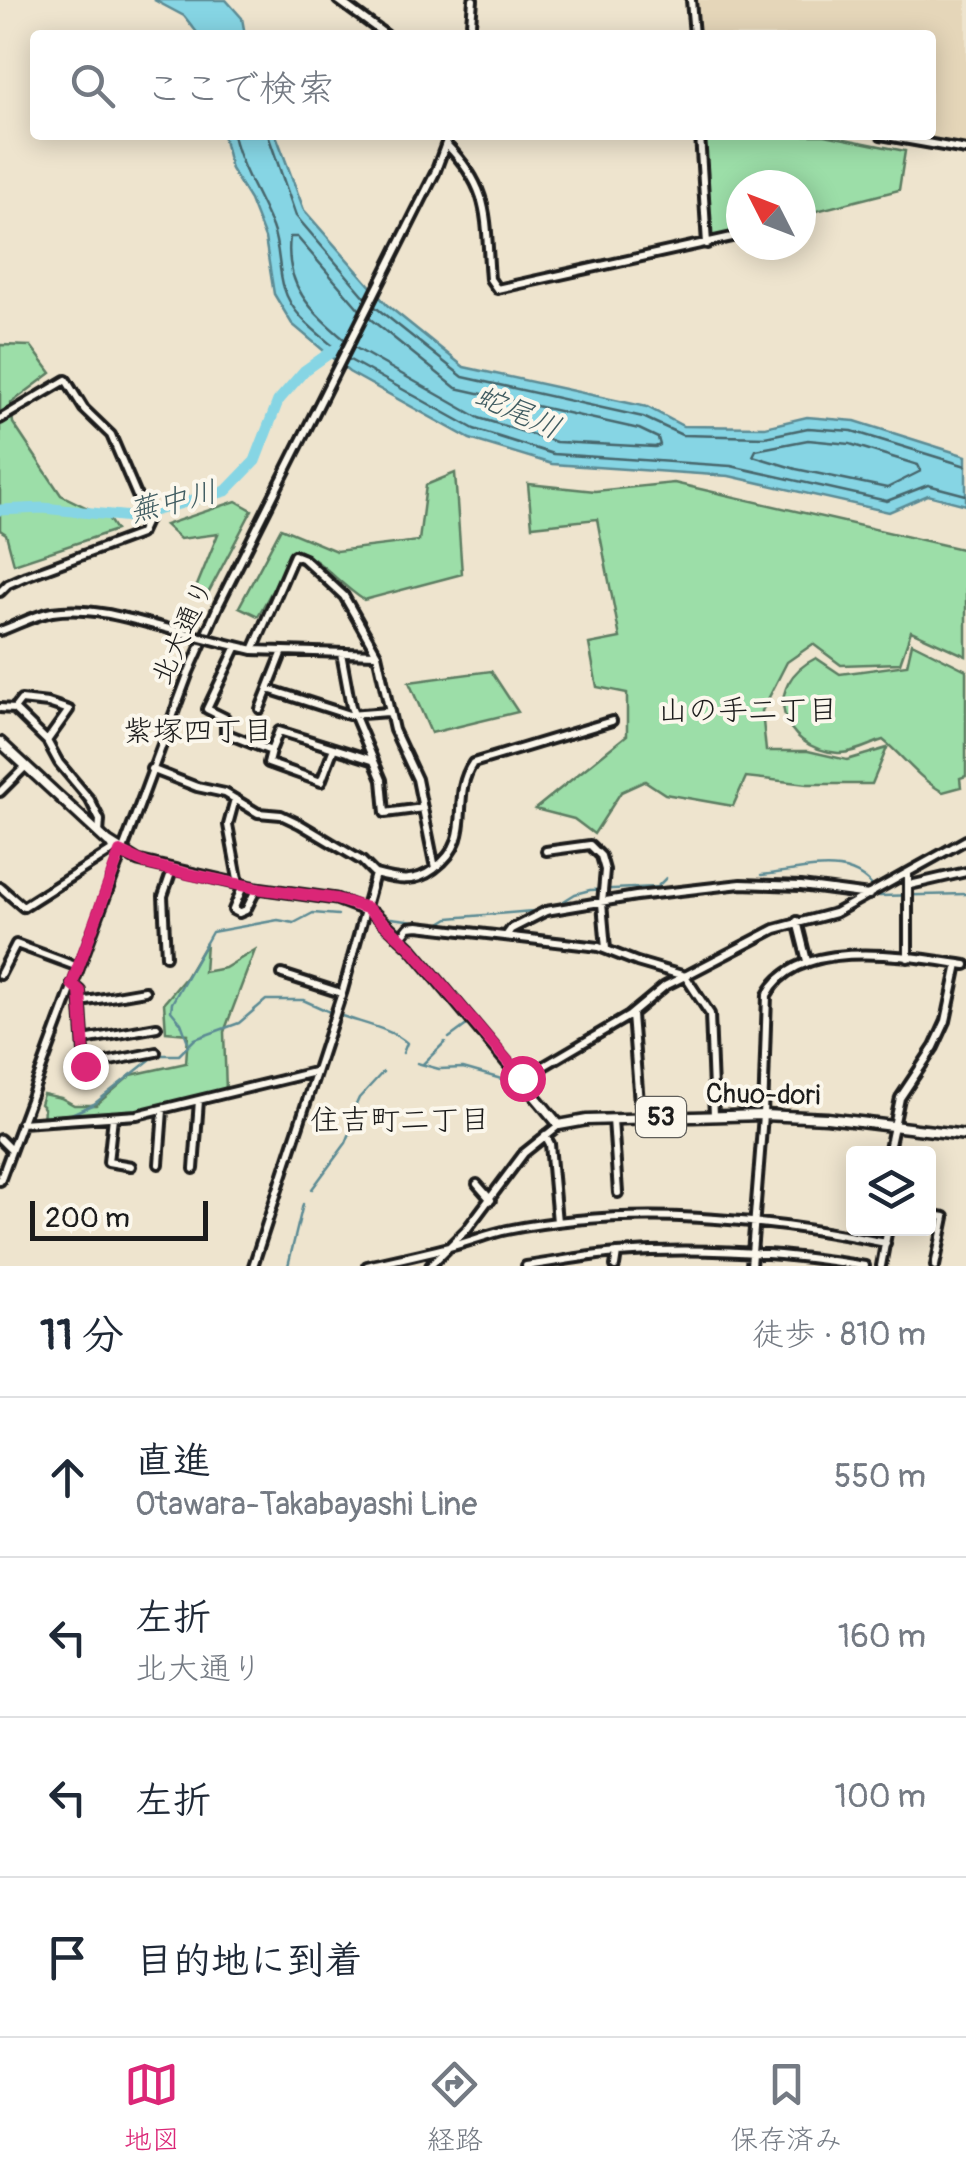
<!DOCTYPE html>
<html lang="ja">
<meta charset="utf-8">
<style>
:root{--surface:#fff;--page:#f2f2f3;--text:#1f2937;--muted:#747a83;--line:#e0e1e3;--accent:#db2777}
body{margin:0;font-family:Pangolin,"Klee One",sans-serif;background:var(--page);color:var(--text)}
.controls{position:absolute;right:30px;bottom:30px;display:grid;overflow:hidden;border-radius:10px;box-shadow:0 5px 25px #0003}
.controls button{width:90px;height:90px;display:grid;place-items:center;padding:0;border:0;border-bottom:2px solid var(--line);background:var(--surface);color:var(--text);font:50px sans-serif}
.compass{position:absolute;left:726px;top:170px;width:90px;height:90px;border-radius:50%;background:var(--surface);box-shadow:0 5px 25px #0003;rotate:312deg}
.scale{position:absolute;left:30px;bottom:25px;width:178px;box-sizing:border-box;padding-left:10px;border:5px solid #1c1c1c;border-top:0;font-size:28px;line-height:35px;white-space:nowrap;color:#1c1c1c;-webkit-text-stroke:8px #fbf7ec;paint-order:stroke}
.stop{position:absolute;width:30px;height:30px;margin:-22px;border:8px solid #db2777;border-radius:50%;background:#fff}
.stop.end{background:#db2777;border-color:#fff;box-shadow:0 2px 10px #0008}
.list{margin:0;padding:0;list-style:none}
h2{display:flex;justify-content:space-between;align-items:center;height:130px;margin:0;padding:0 40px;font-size:42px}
h2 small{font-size:32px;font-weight:400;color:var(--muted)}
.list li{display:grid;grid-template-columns:65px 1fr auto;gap:30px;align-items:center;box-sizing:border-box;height:160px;padding:0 40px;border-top:2px solid var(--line)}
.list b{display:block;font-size:38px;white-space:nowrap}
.list p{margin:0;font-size:32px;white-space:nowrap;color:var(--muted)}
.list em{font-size:32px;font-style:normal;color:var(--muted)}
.icon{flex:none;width:55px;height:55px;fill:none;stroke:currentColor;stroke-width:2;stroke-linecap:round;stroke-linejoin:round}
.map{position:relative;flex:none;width:966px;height:1266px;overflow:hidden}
.search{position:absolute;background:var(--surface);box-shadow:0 5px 25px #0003;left:30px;right:30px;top:30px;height:110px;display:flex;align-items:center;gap:25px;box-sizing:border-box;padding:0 35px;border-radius:10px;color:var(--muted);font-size:38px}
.sheet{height:770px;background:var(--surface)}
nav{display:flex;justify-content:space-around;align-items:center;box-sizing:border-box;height:140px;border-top:2px solid var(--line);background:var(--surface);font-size:28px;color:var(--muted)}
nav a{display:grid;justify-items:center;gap:5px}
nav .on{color:var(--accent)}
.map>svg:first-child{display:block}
.built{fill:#e5d6b9}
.green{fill:#9cdea8;stroke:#5c7d62;stroke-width:2.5}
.water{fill:#86d5e4;stroke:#5c8b94;stroke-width:2.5}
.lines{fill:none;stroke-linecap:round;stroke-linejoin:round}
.shore{stroke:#46666c;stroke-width:2.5}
.stream{stroke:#5c8b94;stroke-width:2.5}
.river{stroke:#86d5e4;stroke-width:11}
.minor-casing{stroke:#1c1c1c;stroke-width:14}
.major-casing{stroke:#1c1c1c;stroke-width:15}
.minor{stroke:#fbf7ec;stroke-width:6}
.major{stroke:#fbf7ec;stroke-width:8}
.minor-bridge-casing{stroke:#1c1c1c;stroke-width:14;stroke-linecap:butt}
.minor-bridge{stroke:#fbf7ec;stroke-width:6}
.route{stroke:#db2777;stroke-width:12}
.labels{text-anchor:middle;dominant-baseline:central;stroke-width:8;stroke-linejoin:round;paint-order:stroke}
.shield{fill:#fbf7ec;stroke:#5f5e5a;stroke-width:2.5}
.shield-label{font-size:25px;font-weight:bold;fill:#1c1c1c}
.street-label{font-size:28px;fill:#1c1c1c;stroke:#fbf7ec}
.water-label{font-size:30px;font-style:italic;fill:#415d62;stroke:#fbf7ec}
.neighbourhood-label{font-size:30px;fill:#1c1c1c;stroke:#fbf7ec}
</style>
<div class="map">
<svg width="966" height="1266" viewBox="0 0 966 1266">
<rect width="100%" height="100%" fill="#eee4ce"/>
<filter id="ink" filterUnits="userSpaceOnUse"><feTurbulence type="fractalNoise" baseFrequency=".01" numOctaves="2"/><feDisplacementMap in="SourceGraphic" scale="20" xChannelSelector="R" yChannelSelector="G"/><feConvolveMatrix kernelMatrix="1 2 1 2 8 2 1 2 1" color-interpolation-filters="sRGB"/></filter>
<g filter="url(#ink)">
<path class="built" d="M 698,0 L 966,0 L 966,144 L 917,135 L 931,135 L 931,35 L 699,35 Z"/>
<path class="green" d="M 705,135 L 825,135 L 905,151 L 899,190 L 801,215 L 801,185 L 741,185 L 741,230 L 712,238 Z
M 0,345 L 31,346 L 51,373 L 11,403 L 13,423 L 61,495 L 108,518 L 116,530 L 14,564 L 6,534 L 0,530 Z
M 455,473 L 462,574 L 364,600 C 340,585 321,559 295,549 L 258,616 L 239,607 L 281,528 L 336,551 L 419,541 L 426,485 Z
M 674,483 L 966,550 L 966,656 L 911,631 L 900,663 L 841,665 L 813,644 L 787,662 L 762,711 L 766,751 L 808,751 L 847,760 L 887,748 L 872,784 L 807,784 L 746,777 L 733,806 L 665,794 L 645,781 L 621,792 L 594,834 L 574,819 L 535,809 L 627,735 L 627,693 L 597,687 L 589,644 L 620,638 L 597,519 L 532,526 L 528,484 L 595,491 Z
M 236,501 L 252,510 L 205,599 L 194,593 L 218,534 L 180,539 L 165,525 Z
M 912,643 L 966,670 L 966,776 L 960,778 L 961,787 L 943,792 C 920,780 904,757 883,740 C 870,744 852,754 838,753 C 780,749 761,685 816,658 L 840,674 L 907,665 Z
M 491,671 L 518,712 L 431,733 L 409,682 Z
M 206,943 L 204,972 L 225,968 L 255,950 L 224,1032 L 226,1091 L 136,1113 L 43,1121 L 44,1108 L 40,1104 L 43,1094 L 61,1098 L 74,1105 L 96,1105 L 131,1075 L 186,1063 L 188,1034 L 166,1032 L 164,1003 L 186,977 Z"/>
<path class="water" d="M 154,0 L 226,0 L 242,18 L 245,35 L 199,35 L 184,16 Z
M 223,135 L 276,135 L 304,210 L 387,305 L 464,367 L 647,407 L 683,426 L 765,427 L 807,417 L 855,421 L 966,456 L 966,505 L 928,495 L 889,512 L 729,476 L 552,464 L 470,439 L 349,372 L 292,324 L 274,294 L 265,238 L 250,200 L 231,169 Z"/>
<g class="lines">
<path class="shore" d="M 233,135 C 241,169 259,195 272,227 C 280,247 278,269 284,288 C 292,316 318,333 339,351
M 268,135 L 296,216 L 366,298
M 374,306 L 463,377 L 643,417 L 682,435 L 765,437 L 808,428 L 852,431 L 966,466
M 345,340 C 311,311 284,286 290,237 L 297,237 L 360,310
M 354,347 L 479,418 L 556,442 L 655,447 L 660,445 L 658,438 L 639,429 L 456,388 L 369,318
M 348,359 L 474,429 L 553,454 L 731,466 L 887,501 L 928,485 L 966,495
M 808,440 L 850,444 L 918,465 L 921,471 L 887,488 L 796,469 L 753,456 L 756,450 Z"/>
<path class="stream" d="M 761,875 C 802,872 854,850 879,896 L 966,894
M 391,918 L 439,924 L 449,918 L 533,911 L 559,904 L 575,894 L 590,890 L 657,887 L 666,878
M 339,1015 C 360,1023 392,1029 407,1043 L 403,1053
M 449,1038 L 468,1024
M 188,1042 L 181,1023 L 171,1011 L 172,1003 L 212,932 L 278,920 L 294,923 L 313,913 L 338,915
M 417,1063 L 439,1069 L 463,1068 L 505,1080
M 423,1064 L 445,1042
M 69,1115 L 94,1104 L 151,1059 L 161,1055 L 179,1055 L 195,1039 L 239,1023 L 266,1000 L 303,1000 L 332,1013
M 312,1189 L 346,1143 L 350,1133 L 350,1118 L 359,1098 L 383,1072
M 288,1266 L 303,1204"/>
<path class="river" d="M 0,510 L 43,508 L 131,517 L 226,491 L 255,461 L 278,401 L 304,371 L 341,345"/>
<defs>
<path id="minor" d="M 338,0 L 386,35
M 691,0 L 694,35
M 470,35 L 473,0
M 700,135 L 707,244
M 881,135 L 966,150
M 446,144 C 492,191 485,218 490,279 L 497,289 L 741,235
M 0,419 L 66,380 L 84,409 L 111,435 L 147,519 L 140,534 L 26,576 L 8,584 L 0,592
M 0,631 C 17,625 35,615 52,612 C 95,605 143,623 185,633
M 224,643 L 253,650 L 376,654
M 237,646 L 207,709 L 225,718 L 225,733 L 271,751 L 268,763 L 321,782 L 334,748 L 372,760
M 253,650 L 294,555 L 304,559 L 344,596 L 377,654 L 394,730 L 417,779 L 435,868
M 341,653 L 351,707 L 382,780 L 385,813 L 423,808
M 268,689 L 349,715 L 388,712
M 0,708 L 14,709 L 47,741 L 59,763 L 90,800 L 100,820 L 99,834
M 14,709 L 21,700 L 48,703 L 69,710 L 47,741
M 260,709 L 283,651
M 271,751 L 279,731 L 334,748
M 151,769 L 197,787 L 225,793 L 258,813 L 281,815 L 300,824 L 362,861 L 375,874
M 0,792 L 26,766
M 235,799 L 228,825 L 239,884
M 546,851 L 590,845 L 601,856 L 605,870 L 602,903 L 606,949
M 908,874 L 908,958
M 910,885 L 966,872
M 243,886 L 233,910 L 239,913 L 246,910 L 257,888
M 0,887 L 23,907 L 116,848
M 797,921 L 807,961
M 506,936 L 511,929 L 546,911 L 636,896 L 741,884 L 801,886 L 869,895
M 400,938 L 409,927 L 418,926 L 599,947 L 637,962 L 685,976 L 710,1014 L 714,1116
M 166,956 L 163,896 L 172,870
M 282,974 L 341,993
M 0,975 L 16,944 L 78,967
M 72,984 L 80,991 L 86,1083
M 81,1002 L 145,991
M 632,1015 L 639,1103
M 84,1040 L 157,1027
M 85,1066 L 156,1052
M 522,1079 L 629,1016 L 665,986 L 685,976 L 775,929 L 835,913 L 966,840
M 113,1117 L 108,1162 L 131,1166
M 613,1119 L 618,1193
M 21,1123 L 137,1115 L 314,1072
M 545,1135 L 550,1144 L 557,1222
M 0,1139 L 11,1150
M 888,1154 L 900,1098 L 934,1047 L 946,1021 L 958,964
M 159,1164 L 163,1110
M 194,1169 L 199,1100
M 0,1181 L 189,672 L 219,604 L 435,173 L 449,135
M 477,1184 L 491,1200
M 928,1214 L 945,1217 L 935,1266
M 253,1266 L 343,990 L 375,874 C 397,880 414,884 434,869 C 478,836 448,800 473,763 L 612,721
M 367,1266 C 394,1260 422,1254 449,1247 C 469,1242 488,1234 507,1230 C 633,1205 762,1218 886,1243
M 430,1266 L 467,1229 L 524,1153 L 559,1125
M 526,1266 C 557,1262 588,1255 618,1253 C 700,1247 785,1253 865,1266
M 615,1266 L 617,1253
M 751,1266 L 763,1115 L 767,995 C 798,935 911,957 966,965
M 881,1266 L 888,1228"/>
<path id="major" d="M 0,742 L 108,842 L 138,861 L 257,888 L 336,899 L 375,914 L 410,947 L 559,1125 L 587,1120 L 763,1115 L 827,1118 L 966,1135"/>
</defs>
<use href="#minor" class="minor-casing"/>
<use href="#major" class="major-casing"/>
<use href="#minor" class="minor"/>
<use href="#major" class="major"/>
<defs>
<path id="minor-bridge" d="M 185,633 L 224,643"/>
</defs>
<use href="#minor-bridge" class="minor-bridge-casing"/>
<use href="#minor-bridge" class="minor-bridge"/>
</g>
</g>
<g class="lines" filter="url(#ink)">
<path class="route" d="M 85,1066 L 80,991 L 72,984 L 120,852 L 147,864 L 188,874 L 256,888 L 336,899 L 367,908 L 410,947 L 522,1078"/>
</g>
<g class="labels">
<rect class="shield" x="636" y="1097" width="50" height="40" rx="8"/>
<g class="shield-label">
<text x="661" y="1117">53</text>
</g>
<g class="street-label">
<text transform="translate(183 632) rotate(-66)">北大通り</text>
<text transform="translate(763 1095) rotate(1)">Chuo-dori</text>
</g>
<g class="water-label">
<text transform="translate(518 412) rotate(24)">蛇尾川</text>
<text transform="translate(173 502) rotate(-14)">蕪中川</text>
</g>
<g class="neighbourhood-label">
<text x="748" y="710">山の手二丁目</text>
<text x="198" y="731">紫塚四丁目</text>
<text x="400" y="1120">住吉町二丁目</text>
</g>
</g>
</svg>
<div class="controls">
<button><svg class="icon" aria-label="layers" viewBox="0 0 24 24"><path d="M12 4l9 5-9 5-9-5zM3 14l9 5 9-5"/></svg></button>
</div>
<svg class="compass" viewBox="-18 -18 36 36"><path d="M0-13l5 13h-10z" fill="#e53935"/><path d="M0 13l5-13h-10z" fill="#747a83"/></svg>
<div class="scale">200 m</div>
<div class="stop" style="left:522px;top:1078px"></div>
<div class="stop end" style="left:85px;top:1066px"></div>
<div class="search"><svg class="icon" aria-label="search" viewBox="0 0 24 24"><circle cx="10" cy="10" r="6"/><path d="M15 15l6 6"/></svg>ここで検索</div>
</div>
<section class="sheet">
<h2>11 分<small>徒歩 · 810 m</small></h2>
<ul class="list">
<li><svg class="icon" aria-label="ahead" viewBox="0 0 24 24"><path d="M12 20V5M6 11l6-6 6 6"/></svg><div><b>直進</b><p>Otawara-Takabayashi Line</p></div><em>550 m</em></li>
<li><svg class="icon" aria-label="left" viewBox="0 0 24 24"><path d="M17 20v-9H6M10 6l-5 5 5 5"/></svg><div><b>左折</b><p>北大通り</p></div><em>160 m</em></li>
<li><svg class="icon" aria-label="left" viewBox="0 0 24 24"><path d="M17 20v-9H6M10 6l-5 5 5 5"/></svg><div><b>左折</b></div><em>100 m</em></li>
<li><svg class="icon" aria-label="arrive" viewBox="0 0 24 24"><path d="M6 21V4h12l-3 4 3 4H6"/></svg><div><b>目的地に到着</b></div></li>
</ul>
</section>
<nav>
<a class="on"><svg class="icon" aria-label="map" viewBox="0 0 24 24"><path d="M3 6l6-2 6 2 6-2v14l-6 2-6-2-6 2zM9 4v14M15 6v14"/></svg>地図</a>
<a><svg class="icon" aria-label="directions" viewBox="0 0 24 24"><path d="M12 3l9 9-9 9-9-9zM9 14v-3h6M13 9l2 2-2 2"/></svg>経路</a>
<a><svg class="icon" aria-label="saved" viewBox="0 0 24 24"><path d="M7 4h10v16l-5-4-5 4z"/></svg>保存済み</a>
</nav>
